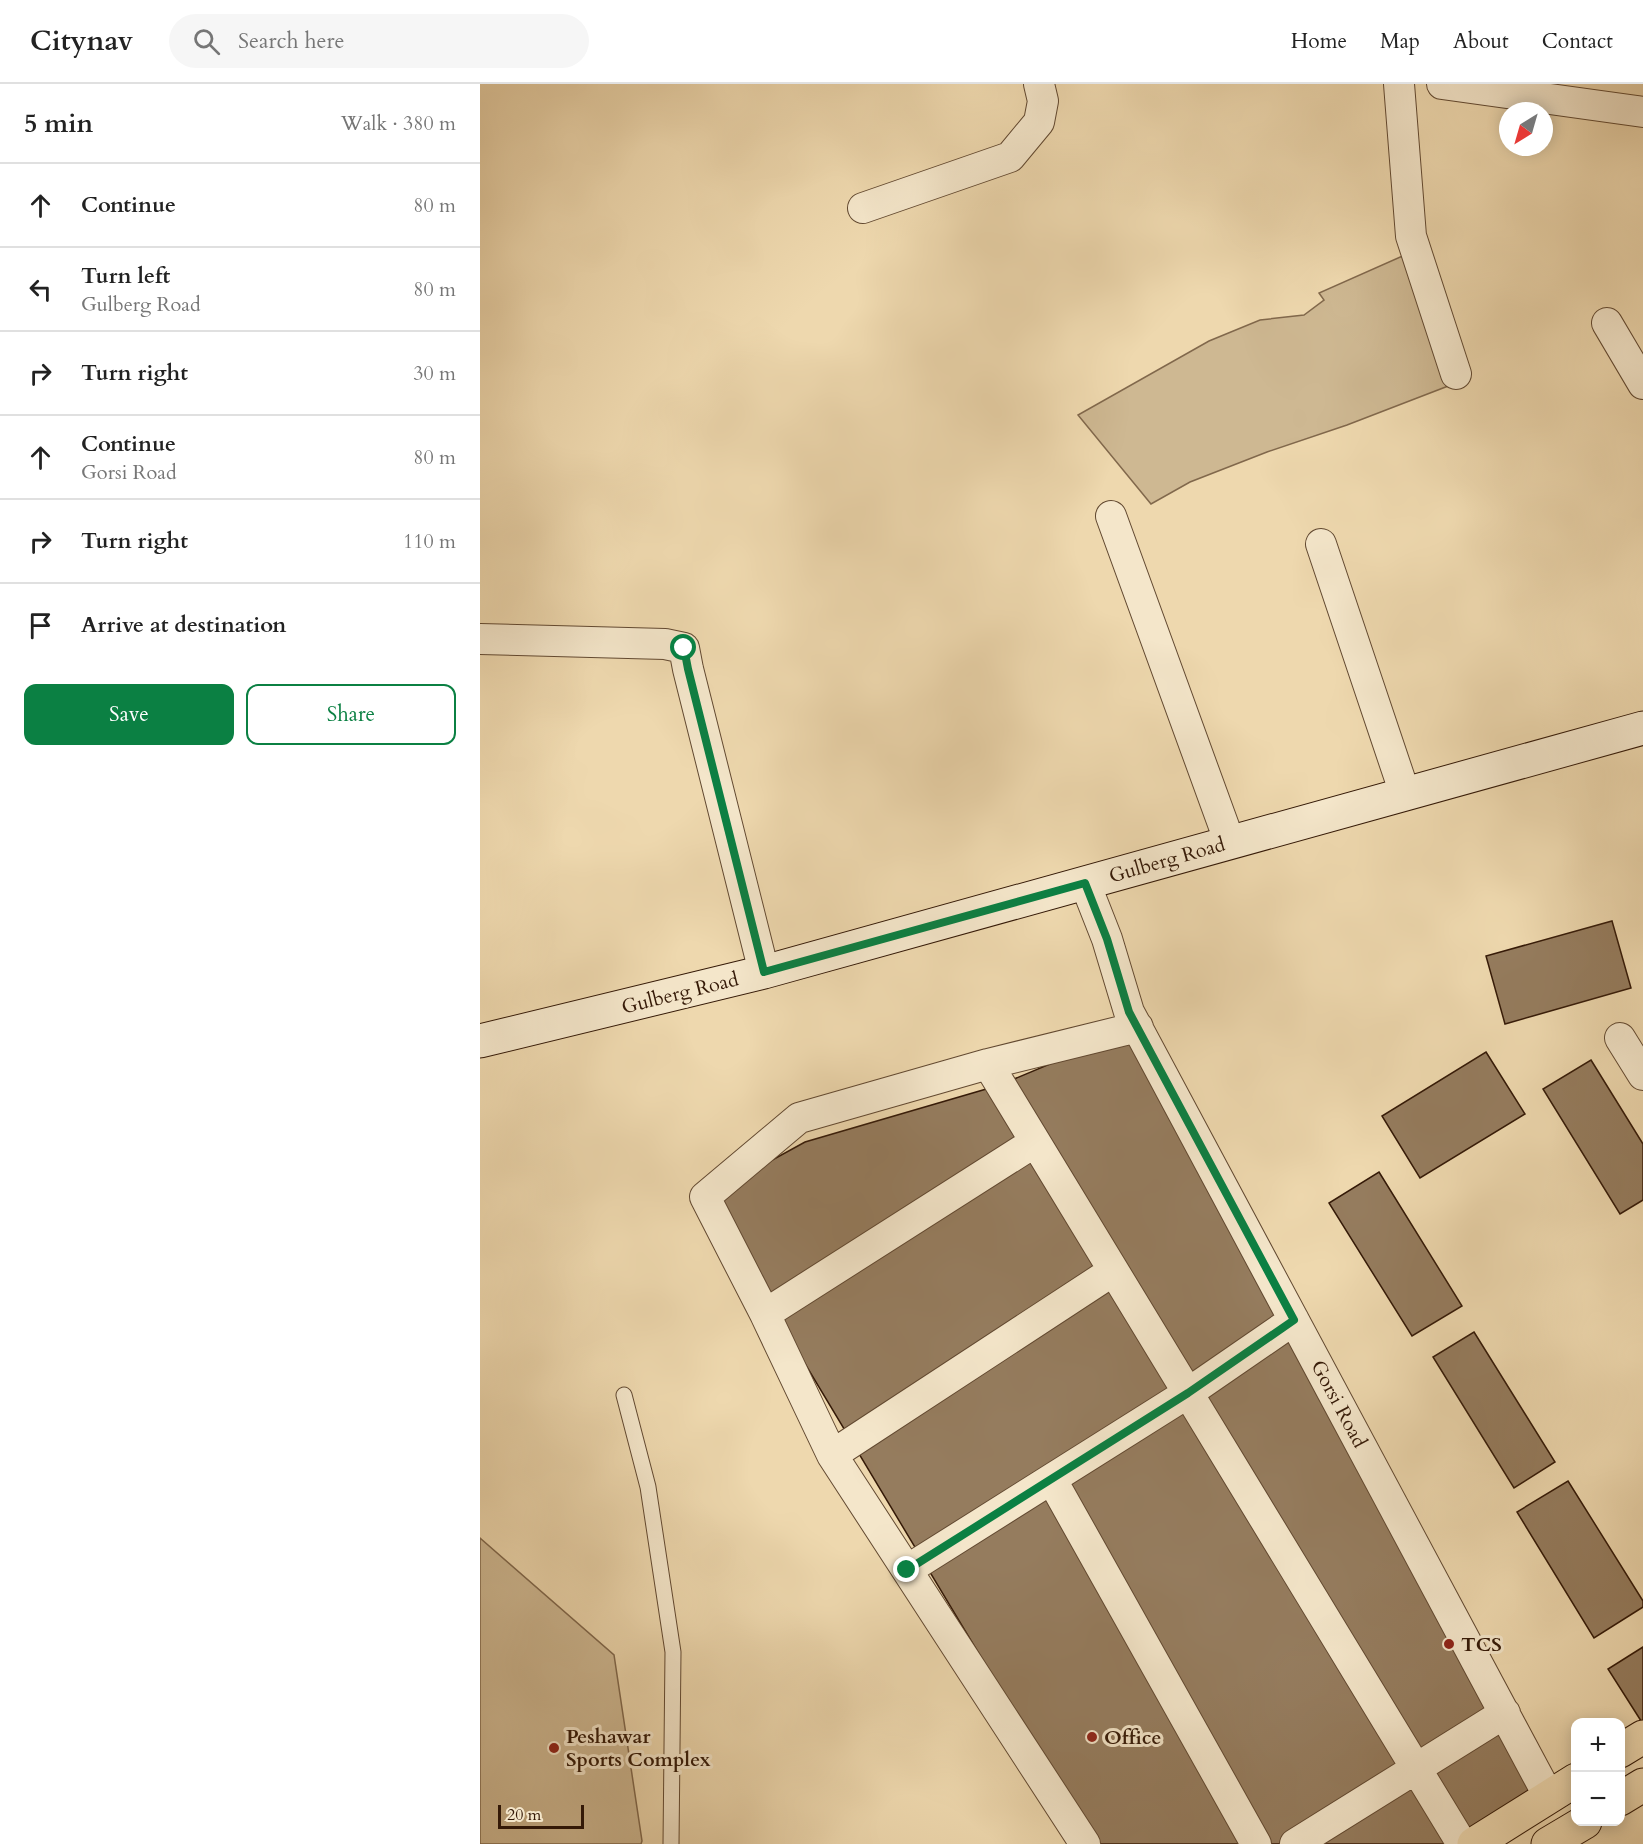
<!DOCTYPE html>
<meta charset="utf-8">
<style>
:root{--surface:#fff;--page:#f6f6f6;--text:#222;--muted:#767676;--line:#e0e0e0;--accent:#0b8043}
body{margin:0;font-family:Cardo,serif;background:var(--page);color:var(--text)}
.controls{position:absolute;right:18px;bottom:18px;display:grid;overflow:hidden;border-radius:12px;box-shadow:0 3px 15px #0003}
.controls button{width:54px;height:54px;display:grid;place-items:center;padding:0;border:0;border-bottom:2px solid var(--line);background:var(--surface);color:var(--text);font:30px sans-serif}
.compass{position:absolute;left:1019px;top:18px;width:54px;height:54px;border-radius:50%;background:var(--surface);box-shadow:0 3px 15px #0003;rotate:217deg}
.scale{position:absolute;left:18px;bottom:15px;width:86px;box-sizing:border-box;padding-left:6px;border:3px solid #341907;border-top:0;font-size:16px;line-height:21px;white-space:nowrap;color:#341907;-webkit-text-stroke:4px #f4e6ca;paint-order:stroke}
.stop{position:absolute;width:18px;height:18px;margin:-14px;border:4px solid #0b8043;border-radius:50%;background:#fff}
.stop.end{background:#0b8043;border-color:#fff;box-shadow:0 2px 6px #0008}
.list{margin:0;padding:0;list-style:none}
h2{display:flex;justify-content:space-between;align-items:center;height:78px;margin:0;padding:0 24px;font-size:26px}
h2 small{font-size:20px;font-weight:400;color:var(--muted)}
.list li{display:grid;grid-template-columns:39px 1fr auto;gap:18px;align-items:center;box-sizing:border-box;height:84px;padding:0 24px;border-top:2px solid var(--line)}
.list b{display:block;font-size:22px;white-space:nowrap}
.list p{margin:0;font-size:20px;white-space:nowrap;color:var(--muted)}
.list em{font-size:20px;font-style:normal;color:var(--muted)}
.actions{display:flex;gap:12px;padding:18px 24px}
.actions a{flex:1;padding:14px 0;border:2px solid var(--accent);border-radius:12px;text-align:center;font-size:21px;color:var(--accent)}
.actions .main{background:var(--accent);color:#fff}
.icon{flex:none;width:33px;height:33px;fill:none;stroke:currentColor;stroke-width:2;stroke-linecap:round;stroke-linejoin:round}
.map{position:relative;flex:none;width:1163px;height:1760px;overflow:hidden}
header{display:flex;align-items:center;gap:36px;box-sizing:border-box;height:84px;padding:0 30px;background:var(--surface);border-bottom:2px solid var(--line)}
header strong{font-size:28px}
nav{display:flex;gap:33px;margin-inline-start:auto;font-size:21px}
.search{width:420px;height:54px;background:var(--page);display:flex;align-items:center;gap:15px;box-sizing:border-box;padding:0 21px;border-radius:33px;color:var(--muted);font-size:22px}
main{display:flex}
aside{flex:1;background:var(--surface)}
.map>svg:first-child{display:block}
.green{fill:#ceb892;stroke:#81684c;stroke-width:1.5}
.building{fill:#957c5e;stroke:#341907;stroke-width:1.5}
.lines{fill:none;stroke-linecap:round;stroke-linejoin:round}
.lane-casing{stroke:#624931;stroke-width:17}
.street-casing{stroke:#624931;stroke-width:32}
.secondary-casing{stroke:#341907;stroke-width:35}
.primary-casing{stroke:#341907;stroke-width:35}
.lane{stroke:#f4e6ca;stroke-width:15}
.street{stroke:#f4e6ca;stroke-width:30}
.secondary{stroke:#f4e6ca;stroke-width:33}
.primary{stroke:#eed8ae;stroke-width:33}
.route{stroke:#0b8043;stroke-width:8}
.poi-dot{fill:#8f2418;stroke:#f4e6ca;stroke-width:2}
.labels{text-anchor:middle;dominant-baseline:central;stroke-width:6;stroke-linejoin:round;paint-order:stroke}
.street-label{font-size:20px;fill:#341907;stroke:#f4e6ca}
.poi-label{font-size:20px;font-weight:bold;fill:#341907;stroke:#f4e6ca;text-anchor:start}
</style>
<header>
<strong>Citynav</strong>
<div class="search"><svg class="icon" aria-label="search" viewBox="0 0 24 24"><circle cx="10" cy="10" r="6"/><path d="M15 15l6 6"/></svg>Search here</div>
<nav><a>Home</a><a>Map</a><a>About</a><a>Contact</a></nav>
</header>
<main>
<aside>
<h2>5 min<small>Walk · 380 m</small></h2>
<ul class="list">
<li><svg class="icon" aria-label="ahead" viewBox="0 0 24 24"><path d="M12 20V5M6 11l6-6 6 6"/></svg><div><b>Continue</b></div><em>80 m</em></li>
<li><svg class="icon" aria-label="left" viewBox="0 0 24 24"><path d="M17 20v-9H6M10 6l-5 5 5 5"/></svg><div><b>Turn left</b><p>Gulberg Road</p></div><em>80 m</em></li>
<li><svg class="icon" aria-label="right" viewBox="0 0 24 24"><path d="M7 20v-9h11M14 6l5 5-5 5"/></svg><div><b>Turn right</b></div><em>30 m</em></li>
<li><svg class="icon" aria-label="ahead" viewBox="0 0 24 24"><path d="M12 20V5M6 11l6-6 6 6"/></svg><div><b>Continue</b><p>Gorsi Road</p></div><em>80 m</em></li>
<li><svg class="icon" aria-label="right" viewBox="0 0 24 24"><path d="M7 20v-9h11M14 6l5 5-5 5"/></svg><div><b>Turn right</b></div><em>110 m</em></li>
<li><svg class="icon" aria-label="arrive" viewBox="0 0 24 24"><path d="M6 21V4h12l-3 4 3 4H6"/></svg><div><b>Arrive at destination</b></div></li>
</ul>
<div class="actions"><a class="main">Save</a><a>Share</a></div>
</aside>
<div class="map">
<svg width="1163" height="1760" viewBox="0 0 1163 1760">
<rect width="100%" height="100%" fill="#eed8ae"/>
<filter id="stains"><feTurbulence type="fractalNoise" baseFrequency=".00333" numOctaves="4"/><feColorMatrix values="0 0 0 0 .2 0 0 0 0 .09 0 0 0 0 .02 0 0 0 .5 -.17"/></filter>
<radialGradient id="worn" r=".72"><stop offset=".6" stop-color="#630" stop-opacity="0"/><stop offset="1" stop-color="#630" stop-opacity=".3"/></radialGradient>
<path class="green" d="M 927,170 L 976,299 L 867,341 L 787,368 L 710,398 L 671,420 L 598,331 L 729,257 L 780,236 L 824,231 L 844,216 L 839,209 Z
M 0,1454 L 134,1571 L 162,1757 L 161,1760 L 0,1760 Z"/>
<path class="building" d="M 1132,837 L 1151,904 L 1025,940 L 1006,872 Z
M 658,943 L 1069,1713 L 986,1760 L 613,1760 L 225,1113 L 325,1058 L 520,1001 Z
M 1006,968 L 1045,1030 L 940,1094 L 902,1032 Z
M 1111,976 L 1163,1060 L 1163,1116 L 1140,1130 L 1063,1005 Z
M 899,1088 L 982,1222 L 932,1252 L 849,1119 Z
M 994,1248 L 1075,1378 L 1034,1404 L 953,1273 Z
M 1088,1397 L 1163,1517 L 1163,1523 L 1114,1554 L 1037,1428 Z
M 1163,1563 L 1163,1640 L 1128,1585 Z"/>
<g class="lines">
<defs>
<path id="lane" d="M 144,1311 L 168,1403 L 193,1568 L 191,1760"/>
<path id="street" d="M 919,0 L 931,152 L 976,290
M 962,0 L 1163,28
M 383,124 L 530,73 L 559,38 L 563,17 L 559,0
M 1127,239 L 1163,300
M 631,432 L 750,759
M 841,460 L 925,710
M 0,555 L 185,560 L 204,564 L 208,585 L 284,888
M 605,799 L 627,855 L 649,928 L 1069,1713
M 1140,954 L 1163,991
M 508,980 L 982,1760
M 285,1230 L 555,1058
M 352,1371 L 633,1187
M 572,1396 L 776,1760
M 427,1486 L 708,1309 L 814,1236
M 605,1760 L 352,1371 L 285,1230 L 225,1113 L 319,1034 L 508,980 L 658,943
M 815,1760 L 1025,1629"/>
<path id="secondary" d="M 0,957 L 284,888 L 1163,644"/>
<path id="primary" d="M 1140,1667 L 1163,1653
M 1140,1715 L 1163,1701
M 994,1760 L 1096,1696
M 1068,1760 L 1105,1738"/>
</defs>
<use href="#lane" class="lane-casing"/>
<use href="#street" class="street-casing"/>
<use href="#secondary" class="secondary-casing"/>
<use href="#primary" class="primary-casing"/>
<use href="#lane" class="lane"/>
<use href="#street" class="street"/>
<use href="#secondary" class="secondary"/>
<use href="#primary" class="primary"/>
</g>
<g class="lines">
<path class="route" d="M 204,564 L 208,585 L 284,888 L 605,799 L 627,855 L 649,928 L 814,1236 L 708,1309 L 427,1486"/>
</g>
<g class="poi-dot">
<circle cx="969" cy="1560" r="6"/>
<circle cx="612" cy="1653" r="6"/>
<circle cx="74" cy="1664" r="6"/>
</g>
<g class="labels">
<g class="street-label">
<text transform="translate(687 776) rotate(-16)">Gulberg Road</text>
<text transform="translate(200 909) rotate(-14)">Gulberg Road</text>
<text transform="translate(859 1320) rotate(62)">Gorsi Road</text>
</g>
<g class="poi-label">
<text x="981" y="1560">TCS</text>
<text x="86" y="1652">Peshawar<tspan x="86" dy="23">Sports Complex</tspan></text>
<text x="624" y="1653">Office</text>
</g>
</g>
<rect width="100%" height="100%" filter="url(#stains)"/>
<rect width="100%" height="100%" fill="url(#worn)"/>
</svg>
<div class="controls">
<button>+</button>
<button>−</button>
</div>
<svg class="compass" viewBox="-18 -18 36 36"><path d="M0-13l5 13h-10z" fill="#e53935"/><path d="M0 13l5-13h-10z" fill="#767676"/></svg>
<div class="scale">20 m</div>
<div class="stop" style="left:204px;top:564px"></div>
<div class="stop end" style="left:427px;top:1486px"></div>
</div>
</main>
